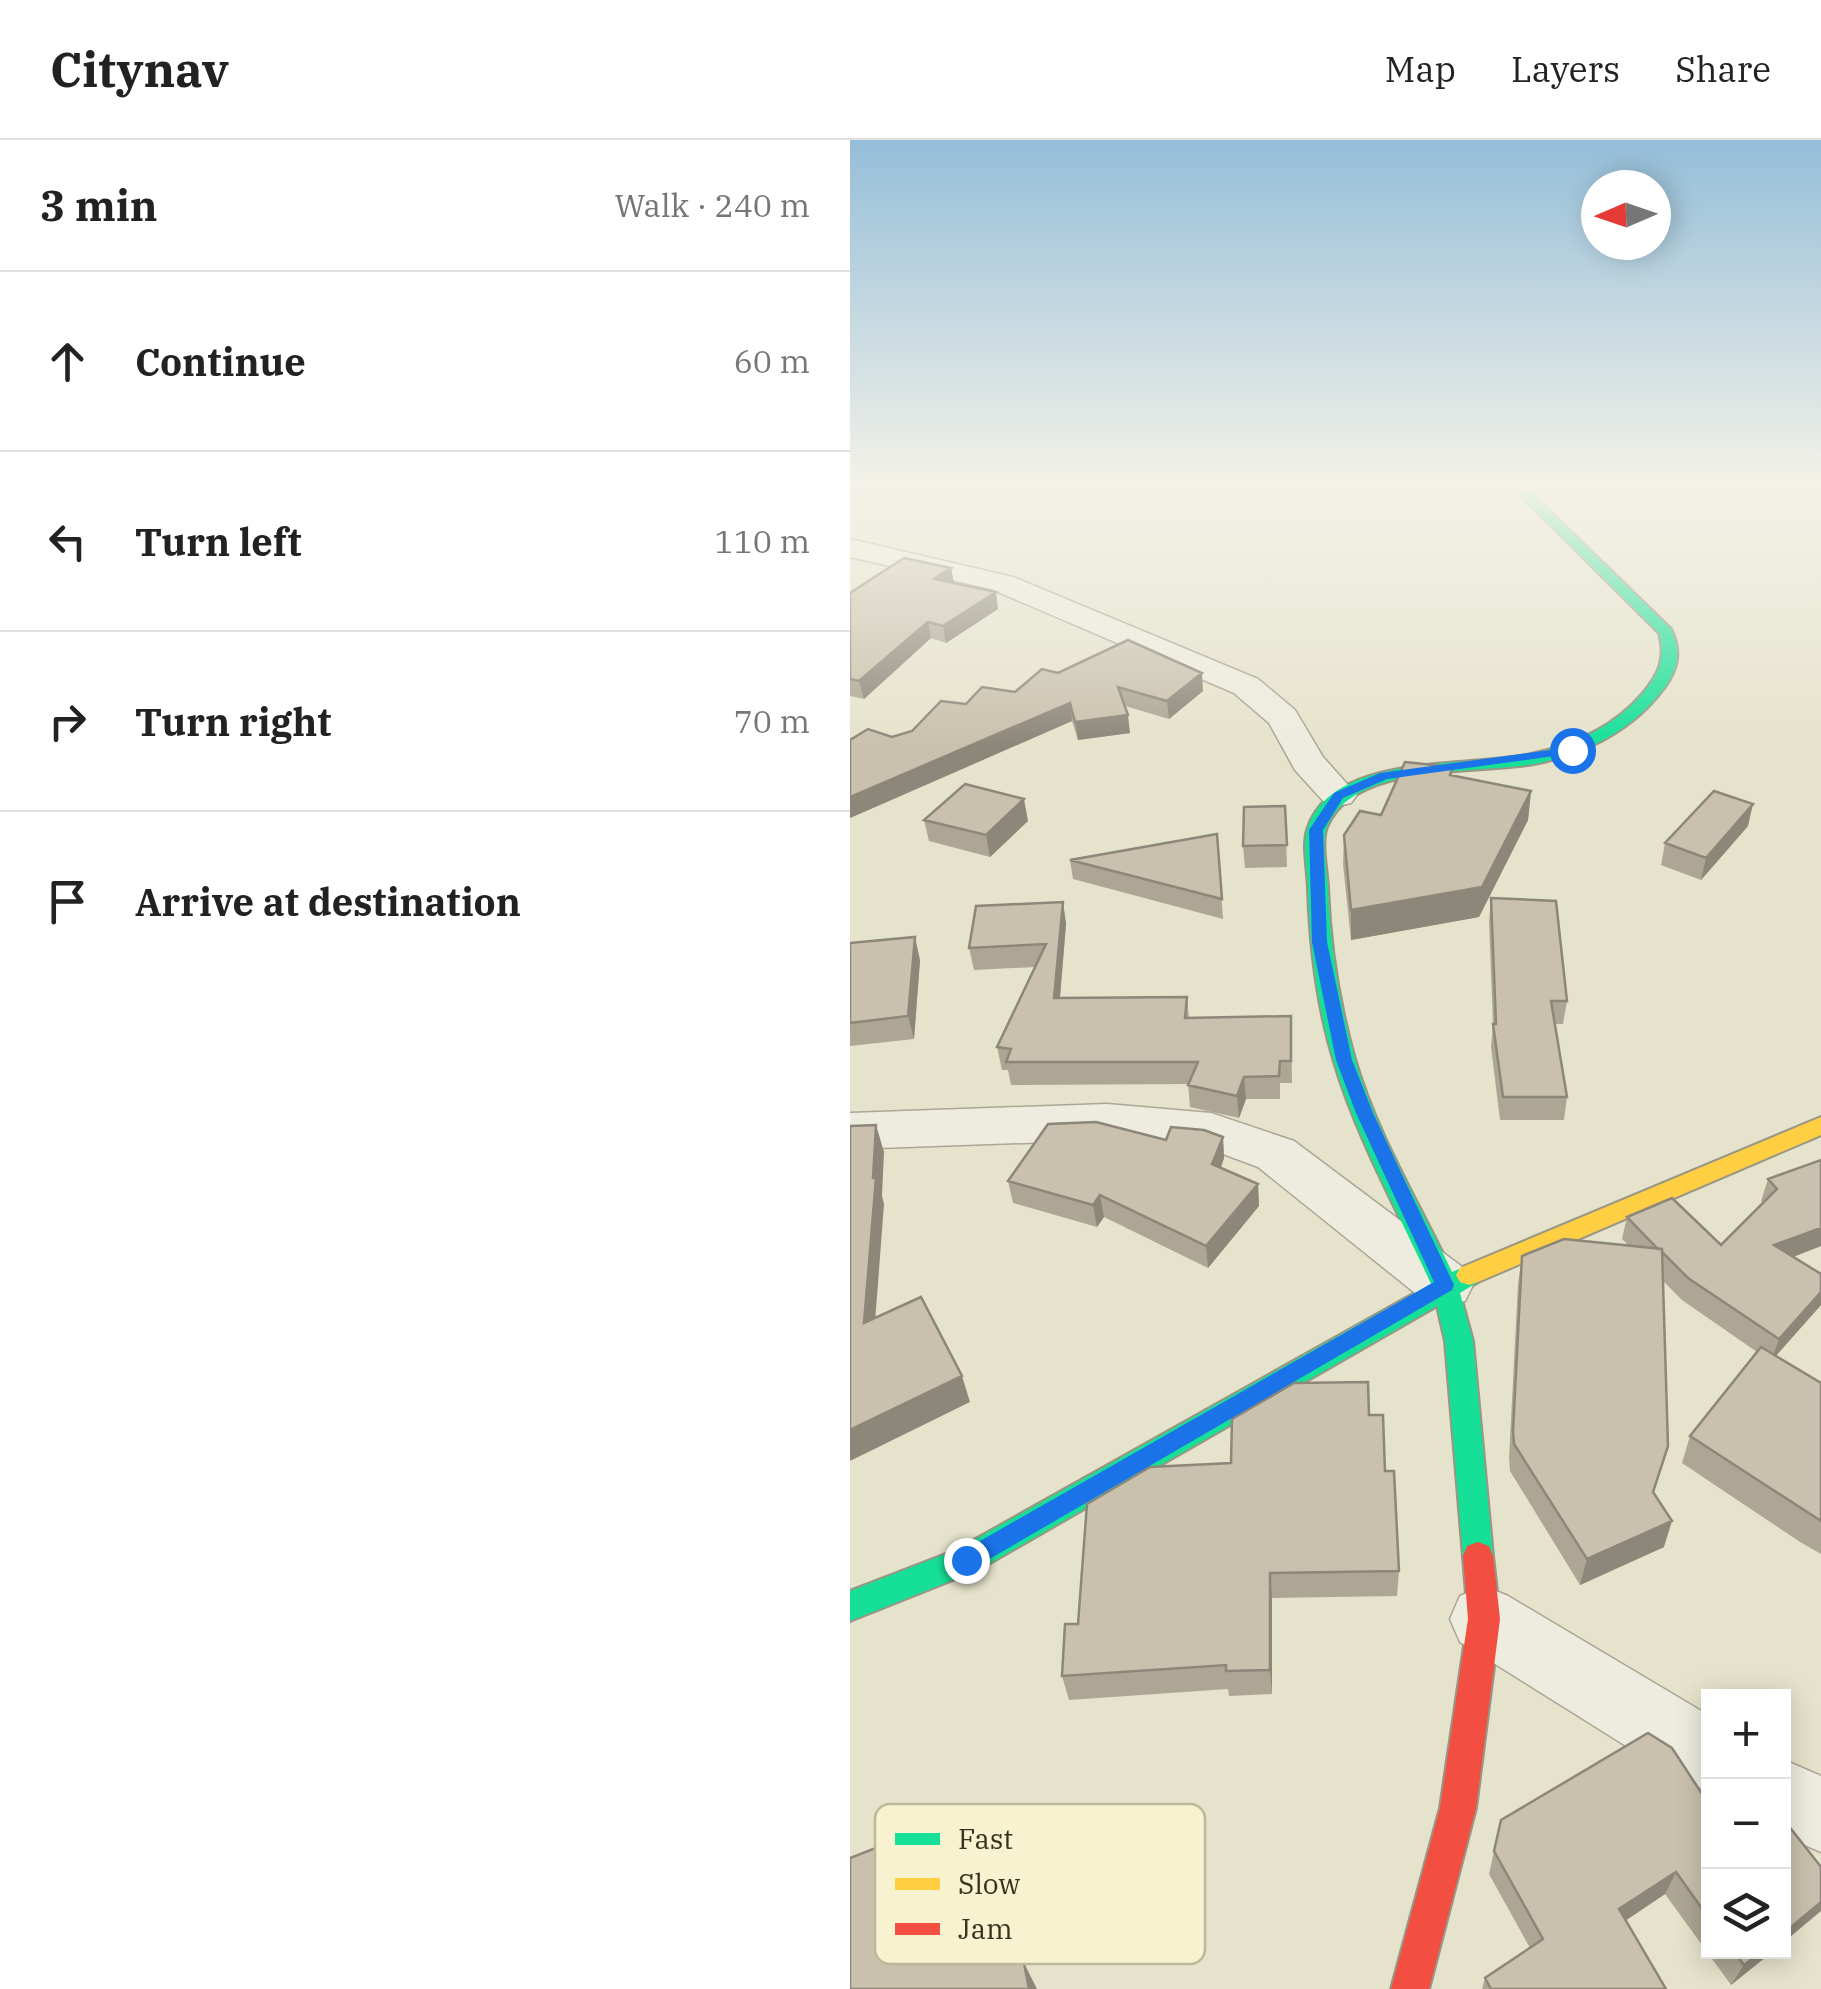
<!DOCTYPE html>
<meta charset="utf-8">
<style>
:root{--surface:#fff;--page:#f6f6f6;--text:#222;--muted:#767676;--line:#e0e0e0}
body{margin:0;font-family:"IBM Plex Serif",serif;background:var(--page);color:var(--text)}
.controls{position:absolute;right:30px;bottom:30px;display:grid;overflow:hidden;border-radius:0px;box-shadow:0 5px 25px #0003}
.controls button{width:90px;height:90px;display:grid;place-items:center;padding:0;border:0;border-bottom:2px solid var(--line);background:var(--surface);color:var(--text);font:50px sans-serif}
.compass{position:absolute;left:731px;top:30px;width:90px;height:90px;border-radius:50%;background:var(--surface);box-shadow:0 5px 25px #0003;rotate:268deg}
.stop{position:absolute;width:30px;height:30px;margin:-22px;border:8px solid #1a73e8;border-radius:50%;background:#fff}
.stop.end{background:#1a73e8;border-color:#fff;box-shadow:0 2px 10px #0008}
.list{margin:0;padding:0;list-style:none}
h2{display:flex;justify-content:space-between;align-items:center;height:130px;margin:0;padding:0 40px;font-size:42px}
h2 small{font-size:32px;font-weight:400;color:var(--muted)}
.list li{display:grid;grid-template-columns:65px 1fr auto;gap:30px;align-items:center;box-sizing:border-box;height:180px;padding:0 40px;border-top:2px solid var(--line)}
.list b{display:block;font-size:38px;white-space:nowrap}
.list em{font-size:32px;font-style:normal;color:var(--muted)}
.icon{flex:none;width:55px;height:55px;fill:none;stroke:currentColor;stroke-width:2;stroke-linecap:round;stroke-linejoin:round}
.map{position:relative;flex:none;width:971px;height:1849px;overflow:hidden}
header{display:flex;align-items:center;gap:60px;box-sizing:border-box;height:140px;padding:0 50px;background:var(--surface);border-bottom:2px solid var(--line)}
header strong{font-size:48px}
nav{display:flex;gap:55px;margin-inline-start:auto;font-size:35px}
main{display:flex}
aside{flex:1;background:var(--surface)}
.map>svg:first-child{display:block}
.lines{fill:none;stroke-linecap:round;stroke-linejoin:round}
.street-casing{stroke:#aba695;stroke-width:3}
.fast-casing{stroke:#9a9685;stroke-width:4}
.slow-casing{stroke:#9a9685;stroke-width:4}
.jam-casing{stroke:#9a9685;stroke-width:4}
.street{fill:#edecde;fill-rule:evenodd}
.fast{fill:#16e098;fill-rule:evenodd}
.slow{fill:#ffcf43;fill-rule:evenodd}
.jam{fill:#f24e42;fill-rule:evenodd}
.wall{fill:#ada695}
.shaded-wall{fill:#8d8779}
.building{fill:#c9c1ad;stroke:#8d8779;stroke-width:2.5}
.route{fill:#1a73e8}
.key{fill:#f7f3d1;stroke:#beb89b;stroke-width:2.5}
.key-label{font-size:28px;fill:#39301d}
</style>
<header>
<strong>Citynav</strong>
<nav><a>Map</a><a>Layers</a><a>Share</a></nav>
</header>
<main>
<aside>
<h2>3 min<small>Walk · 240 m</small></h2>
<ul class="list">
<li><svg class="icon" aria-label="ahead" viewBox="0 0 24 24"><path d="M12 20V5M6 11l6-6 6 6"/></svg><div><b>Continue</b></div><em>60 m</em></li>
<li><svg class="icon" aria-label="left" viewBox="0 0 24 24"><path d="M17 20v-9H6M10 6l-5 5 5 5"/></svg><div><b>Turn left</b></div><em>110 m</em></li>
<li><svg class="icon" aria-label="right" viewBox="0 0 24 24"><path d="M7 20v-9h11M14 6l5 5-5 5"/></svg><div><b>Turn right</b></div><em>70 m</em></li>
<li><svg class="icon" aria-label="arrive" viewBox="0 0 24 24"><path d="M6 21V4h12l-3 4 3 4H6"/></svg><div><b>Arrive at destination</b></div></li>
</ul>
</aside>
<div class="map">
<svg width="971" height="1849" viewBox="0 0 971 1849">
<rect width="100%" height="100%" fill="#e6e3cc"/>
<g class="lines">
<defs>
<path id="street" d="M 0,399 L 163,437 L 408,539 L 445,570 L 473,617 L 507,655 L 501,663 L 488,666 L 475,663 L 445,630 L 419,583 L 384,553 L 141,449 L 0,417 Z
M 257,964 L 361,973 L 444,1001 L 615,1129 L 623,1145 L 615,1161 L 595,1167 L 575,1161 L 408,1027 L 357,1008 L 257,1000 L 0,1009 L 0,973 Z
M 634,1446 L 658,1456 L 858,1575 L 858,1651 L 832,1641 L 610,1502 L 600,1479 L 610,1456 Z
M 934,1620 L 971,1636 L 971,1712 L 934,1696 Z"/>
<path id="fast" d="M 663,348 L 676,348 L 821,489 C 834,515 826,535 807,557 C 777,593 731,615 684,624 C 624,635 504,622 477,687 C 471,702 477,730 478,747 C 480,805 489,863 505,919 C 526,992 569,1063 602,1132 L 619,1125 L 628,1128 L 632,1135 L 628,1142 L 610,1153 L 623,1201 L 643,1416 L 639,1426 L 628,1430 L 617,1426 L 613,1416 L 595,1201 L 587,1166 L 128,1430 L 0,1481 L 0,1451 L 106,1410 L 581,1144 C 548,1071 507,999 484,922 C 467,867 460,807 458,750 C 458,733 452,706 457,690 C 480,612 618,628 681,614 C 723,605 764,587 792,554 C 809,534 816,519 809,493 Z"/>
<path id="slow" d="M 971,977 L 971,995 L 628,1142 L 619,1145 L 610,1142 L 606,1135 L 610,1128 Z"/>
<path id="jam" d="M 628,1402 L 639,1406 L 643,1416 L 650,1479 L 626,1668 L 579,1849 L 541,1849 L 590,1668 L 618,1479 L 613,1416 L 617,1406 Z"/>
</defs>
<use href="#street" class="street-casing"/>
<use href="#fast" class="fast-casing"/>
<use href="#slow" class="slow-casing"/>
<use href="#jam" class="jam-casing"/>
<use href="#street" class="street"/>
<use href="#fast" class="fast"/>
<use href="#slow" class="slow"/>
<use href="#jam" class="jam"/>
</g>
<path class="wall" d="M 101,428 L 104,443 L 148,469 L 96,503 L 81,498 L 14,559 L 0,556 L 0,453 Z
M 208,533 L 353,551 L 319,579 L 275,566 L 280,593 L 228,600 L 222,581 L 0,678 L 0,600 L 42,597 L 62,591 L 116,564 L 165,552 Z
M 603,627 L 602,636 L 681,651 L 678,680 L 629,777 L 501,800 L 493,724 L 494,695 L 531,675 Z
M 435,666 L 437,727 L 395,728 L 393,706 Z
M 74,680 L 178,681 L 140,717 L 79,701 Z
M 898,686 L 851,740 L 811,725 L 815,703 Z
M 367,694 L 373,779 L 223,739 L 220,720 Z
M 641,758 L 717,861 L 713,884 L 705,884 L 717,957 L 714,980 L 650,980 L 641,907 L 643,885 L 639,781 Z
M 213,762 L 216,784 L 210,858 L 337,857 L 339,878 L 441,876 L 442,943 L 430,943 L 430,959 L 396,959 L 389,978 L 340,967 L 338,944 L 161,945 L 158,930 L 152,930 L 147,907 L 185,827 L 124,830 L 119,808 Z
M 0,803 L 70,820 L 64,899 L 0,906 Z
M 373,997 L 374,1018 L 371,1028 L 408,1044 L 409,1066 L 358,1128 L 254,1077 L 247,1087 L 163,1063 L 158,1041 L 316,1000 Z
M 971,1020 L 971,1106 L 943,1117 L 971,1165 L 926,1216 L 971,1243 L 971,1414 L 950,1402 L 832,1323 L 840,1296 L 907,1212 L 832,1160 L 812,1140 L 803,1353 L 814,1407 L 730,1445 L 660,1331 L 659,1318 L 668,1144 L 672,1116 L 779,1106 L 772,1099 L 777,1077 L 871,1105 L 913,1063 L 911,1061 L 918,1039 Z
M 519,1275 L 535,1331 L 549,1431 L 547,1456 L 422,1458 L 422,1554 L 379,1556 L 378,1549 L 219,1560 L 212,1536 L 228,1484 L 381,1323 Z
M 858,1663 L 858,1812 L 922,1812 L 881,1845 L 815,1754 L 775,1781 L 816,1849 L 632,1849 L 635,1838 L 680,1808 L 639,1734 L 651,1680 Z"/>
<path class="shaded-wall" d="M 101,428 L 104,444 L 84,439 Z
M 146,452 L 148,469 L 96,503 L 93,486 Z
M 78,482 L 81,498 L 14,559 L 9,541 Z
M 352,533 L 353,551 L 319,579 L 317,561 Z
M 220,563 L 222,581 L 0,678 L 0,657 Z
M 278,575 L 280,593 L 228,600 L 225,582 Z
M 681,651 L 678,680 L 629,777 L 501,800 L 501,770 Z
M 174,659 L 178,681 L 140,717 L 136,695 Z
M 903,664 L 898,686 L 851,740 L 856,718 Z
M 213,762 L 216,784 L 208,880 L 204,858 Z
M 65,797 L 70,820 L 64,899 L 58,876 Z
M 394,937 L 396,959 L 389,978 L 387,956 Z
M 26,985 L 34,1012 L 32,1056 L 34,1064 L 23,1209 L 14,1183 Z
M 373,997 L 374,1018 L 364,1046 L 362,1024 Z
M 408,1044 L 409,1066 L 358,1128 L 356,1106 Z
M 250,1055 L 254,1077 L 247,1087 L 243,1065 Z
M 971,1088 L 971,1106 L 917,1127 L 924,1105 Z
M 971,1152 L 971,1165 L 921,1221 L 929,1199 Z
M 112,1236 L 120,1262 L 0,1321 L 0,1290 Z
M 822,1381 L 814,1407 L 730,1445 L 737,1419 Z
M 420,1433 L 422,1458 L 422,1554 L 420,1530 Z
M 104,1700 L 118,1728 L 135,1822 L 121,1796 Z
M 826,1732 L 815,1754 L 760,1791 L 769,1769 Z
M 971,1762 L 971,1771 L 934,1802 L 934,1793 Z
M 911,1812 L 922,1812 L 881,1845 L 894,1825 Z
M 174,1823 L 187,1849 L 179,1849 Z"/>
<path class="building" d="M 54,418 L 101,428 L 84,439 L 146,452 L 93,486 L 78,482 L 9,541 L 0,539 L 0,453 Z
M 278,500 L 352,533 L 317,561 L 268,547 L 278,575 L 225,582 L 220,563 L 0,657 L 0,600 L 18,589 L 42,597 L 62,591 L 91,561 L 116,564 L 132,547 L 165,552 L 192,529 L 208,533 Z
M 555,622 L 603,627 L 600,635 L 681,651 L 632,747 L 501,770 L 494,695 L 510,671 L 531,675 Z
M 115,644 L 174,659 L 136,695 L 74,680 Z
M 864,651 L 903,664 L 856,718 L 815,703 Z
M 435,666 L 437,705 L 393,706 L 394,667 Z
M 367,694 L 372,759 L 220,720 Z
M 641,758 L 706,761 L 717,861 L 701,861 L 717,957 L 653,957 L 643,884 L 646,884 Z
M 213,762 L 204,858 L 337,857 L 335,878 L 441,876 L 441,921 L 430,921 L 429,936 L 394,937 L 387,956 L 338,945 L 348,922 L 156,922 L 161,909 L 147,907 L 196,804 L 119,808 L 126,766 Z
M 65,797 L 58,876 L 0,883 L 0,803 Z
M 246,982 L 316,1000 L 321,987 L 354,990 L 373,997 L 362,1024 L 408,1044 L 356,1106 L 250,1055 L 243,1065 L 158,1041 L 198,984 Z
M 26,985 L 23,1038 L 26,1038 L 14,1183 L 71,1157 L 112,1236 L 0,1290 L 0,986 Z
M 971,1020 L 971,1088 L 924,1105 L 971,1134 L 971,1152 L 929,1199 L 838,1138 L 812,1112 L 812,1109 L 808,1109 L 777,1077 L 822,1058 L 871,1105 L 927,1049 L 918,1039 Z
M 714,1099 L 812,1109 L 818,1306 L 803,1352 L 822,1381 L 737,1419 L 664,1304 L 663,1291 L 672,1116 Z
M 911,1207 L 971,1243 L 971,1381 L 840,1296 Z
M 518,1242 L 519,1275 L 533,1275 L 535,1331 L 544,1331 L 549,1431 L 420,1433 L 420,1530 L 376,1531 L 376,1525 L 212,1536 L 215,1484 L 228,1484 L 237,1364 L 300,1327 L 381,1323 L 382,1279 L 444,1243 Z
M 798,1593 L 822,1608 L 858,1663 L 858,1777 L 826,1732 L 769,1769 L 816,1849 L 641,1849 L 635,1838 L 693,1799 L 644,1711 L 651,1680 Z
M 934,1680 L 971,1727 L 971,1762 L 934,1793 Z
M 79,1687 L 104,1700 L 121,1796 L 174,1823 L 179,1849 L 0,1849 L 0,1718 Z
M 884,1812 L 911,1812 L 894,1825 Z"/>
<linearGradient id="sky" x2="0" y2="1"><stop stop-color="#95bed9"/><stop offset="0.57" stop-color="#f4f2e8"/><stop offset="1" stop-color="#f4f2e8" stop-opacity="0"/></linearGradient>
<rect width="971" height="606" fill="url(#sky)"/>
<path class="route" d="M 722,607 L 726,613 L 537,639 L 493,658 L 473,690 L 477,802 L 502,920 L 523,973 L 604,1145 L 602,1150 L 124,1428 L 116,1431 L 109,1428 L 105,1420 L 109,1413 L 584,1142 L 506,973 L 486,920 L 462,802 L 459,690 L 484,653 L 530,633 Z"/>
<rect x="25" y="1664" width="330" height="160" rx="15" class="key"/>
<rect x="45" y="1693" width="45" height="12" fill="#16e098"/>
<rect x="45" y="1738" width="45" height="12" fill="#ffcf43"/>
<rect x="45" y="1783" width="45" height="12" fill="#f24e42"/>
<g class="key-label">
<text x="108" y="1709">Fast</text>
<text x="108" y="1754">Slow</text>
<text x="108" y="1799">Jam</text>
</g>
</svg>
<div class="controls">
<button>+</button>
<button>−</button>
<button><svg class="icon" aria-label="layers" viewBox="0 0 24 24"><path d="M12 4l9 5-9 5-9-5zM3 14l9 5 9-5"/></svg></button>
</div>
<svg class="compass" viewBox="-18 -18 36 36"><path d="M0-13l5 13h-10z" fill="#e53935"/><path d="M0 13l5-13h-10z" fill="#767676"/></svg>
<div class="stop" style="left:722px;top:610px"></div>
<div class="stop end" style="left:116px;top:1420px"></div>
</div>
</main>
